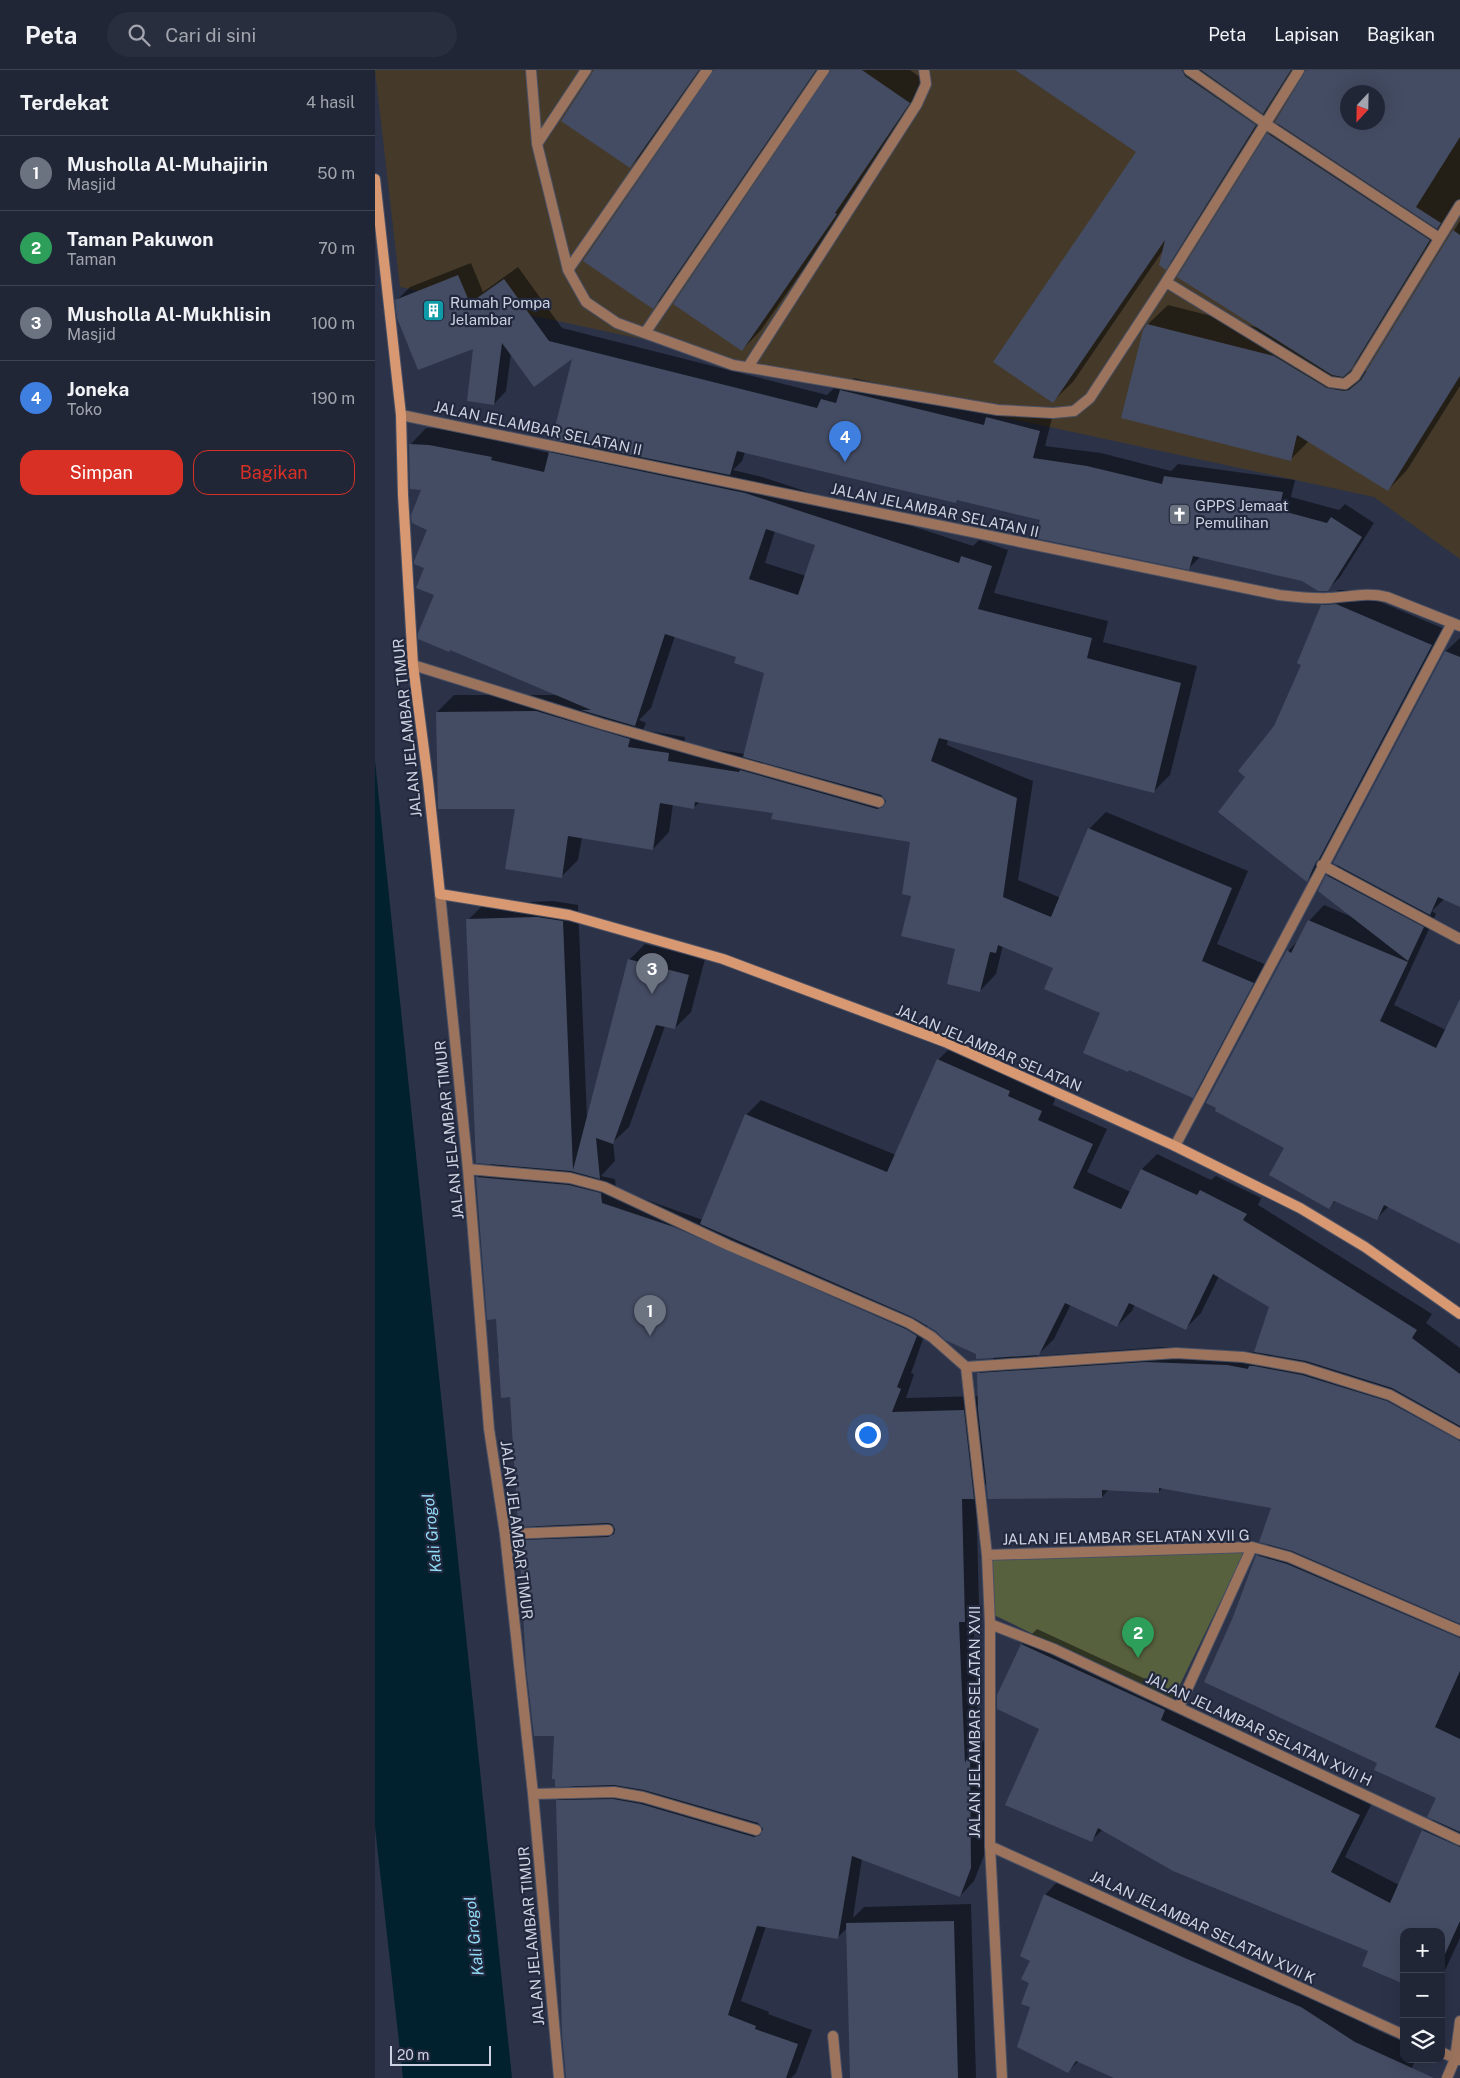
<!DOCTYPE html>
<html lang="id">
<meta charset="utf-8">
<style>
:root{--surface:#212637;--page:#292e3f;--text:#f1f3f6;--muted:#a2a5ad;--line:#3e4352;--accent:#d93025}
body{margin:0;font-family:"Public Sans",sans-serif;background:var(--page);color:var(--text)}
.controls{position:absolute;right:15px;bottom:15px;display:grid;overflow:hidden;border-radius:10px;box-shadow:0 5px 20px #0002}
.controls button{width:45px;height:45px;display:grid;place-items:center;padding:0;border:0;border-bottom:1px solid var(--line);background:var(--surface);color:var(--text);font:25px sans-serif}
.compass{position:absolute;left:965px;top:15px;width:45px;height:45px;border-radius:50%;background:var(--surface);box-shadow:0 5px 20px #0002;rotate:202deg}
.scale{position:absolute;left:15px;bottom:12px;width:101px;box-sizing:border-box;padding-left:5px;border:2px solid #cdd2e0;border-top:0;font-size:14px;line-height:18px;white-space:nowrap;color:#cdd2e0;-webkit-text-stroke:4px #22293e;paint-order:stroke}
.you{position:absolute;left:492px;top:1364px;width:18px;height:18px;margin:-12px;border:4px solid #fff;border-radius:50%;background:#1a73e8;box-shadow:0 0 0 8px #1a73e833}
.badge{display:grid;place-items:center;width:32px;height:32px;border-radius:50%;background:var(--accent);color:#fff;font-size:16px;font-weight:700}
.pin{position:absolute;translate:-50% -41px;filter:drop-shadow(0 1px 2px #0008)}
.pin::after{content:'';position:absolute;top:26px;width:18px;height:15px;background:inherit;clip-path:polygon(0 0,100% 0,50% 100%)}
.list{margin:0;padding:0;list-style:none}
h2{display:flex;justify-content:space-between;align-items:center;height:65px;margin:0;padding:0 20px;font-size:21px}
h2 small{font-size:16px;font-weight:400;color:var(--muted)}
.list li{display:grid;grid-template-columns:32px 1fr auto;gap:15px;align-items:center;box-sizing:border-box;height:75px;padding:0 20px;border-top:1px solid var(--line)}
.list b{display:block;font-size:19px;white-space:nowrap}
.list p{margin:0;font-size:16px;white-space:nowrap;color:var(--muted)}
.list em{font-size:16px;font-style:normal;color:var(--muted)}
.actions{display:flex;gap:10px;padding:15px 20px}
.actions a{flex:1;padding:11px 0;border:1px solid var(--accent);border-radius:15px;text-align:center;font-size:18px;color:var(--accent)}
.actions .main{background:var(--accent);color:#fff}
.icon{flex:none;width:28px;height:28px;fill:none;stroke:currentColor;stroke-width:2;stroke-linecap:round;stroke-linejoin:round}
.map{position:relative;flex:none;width:1085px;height:2008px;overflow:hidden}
header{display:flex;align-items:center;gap:30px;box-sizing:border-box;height:70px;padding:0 25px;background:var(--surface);border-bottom:1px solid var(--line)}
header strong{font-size:24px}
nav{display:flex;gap:28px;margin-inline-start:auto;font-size:18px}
.search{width:350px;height:45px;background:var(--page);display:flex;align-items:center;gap:12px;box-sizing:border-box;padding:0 18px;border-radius:28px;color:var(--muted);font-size:19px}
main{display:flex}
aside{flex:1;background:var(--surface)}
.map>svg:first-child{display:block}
.commercial{fill:#453a2a;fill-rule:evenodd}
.green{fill:#58613e}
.water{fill:#00212d}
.shadow{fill:#0007;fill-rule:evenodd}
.building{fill:#444c63;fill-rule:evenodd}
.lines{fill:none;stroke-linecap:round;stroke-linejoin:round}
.lane-casing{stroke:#495064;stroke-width:12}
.street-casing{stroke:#495064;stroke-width:12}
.secondary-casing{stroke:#495064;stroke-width:12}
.lane{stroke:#9c745d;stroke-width:10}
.street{stroke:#9c745d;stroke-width:10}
.secondary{stroke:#d79872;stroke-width:10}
.labels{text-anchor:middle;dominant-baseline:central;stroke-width:4.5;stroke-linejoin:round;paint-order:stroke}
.poi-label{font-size:15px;fill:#cdd2e0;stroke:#22293e;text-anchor:start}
.street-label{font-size:15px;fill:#cdd2e0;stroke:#22293e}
.water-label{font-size:16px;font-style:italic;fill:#91dcf8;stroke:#22293e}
</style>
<header>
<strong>Peta</strong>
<div class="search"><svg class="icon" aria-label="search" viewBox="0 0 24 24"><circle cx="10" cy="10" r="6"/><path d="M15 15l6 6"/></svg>Cari di sini</div>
<nav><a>Peta</a><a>Lapisan</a><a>Bagikan</a></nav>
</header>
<main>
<aside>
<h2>Terdekat<small>4 hasil</small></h2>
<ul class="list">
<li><span class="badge" style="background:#6b7280">1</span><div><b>Musholla Al-Muhajirin</b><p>Masjid</p></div><em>50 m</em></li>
<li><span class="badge" style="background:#2e9e5b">2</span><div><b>Taman Pakuwon</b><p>Taman</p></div><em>70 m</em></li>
<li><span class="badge" style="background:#6b7280">3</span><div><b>Musholla Al-Mukhlisin</b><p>Masjid</p></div><em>100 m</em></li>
<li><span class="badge" style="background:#3f7fe0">4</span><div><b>Joneka</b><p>Toko</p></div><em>190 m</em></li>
</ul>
<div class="actions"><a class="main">Simpan</a><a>Bagikan</a></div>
</aside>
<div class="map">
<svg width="1085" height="2008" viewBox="0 0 1085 2008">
<rect width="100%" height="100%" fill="#2c3349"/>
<path class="commercial" d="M 0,0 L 1085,0 L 1085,489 L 999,427 L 25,217 ZM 972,22 L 1002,22 L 1002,52 L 972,52 Z"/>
<path class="green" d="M 613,1483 L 869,1483 L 797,1631 L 619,1545 Z"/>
<path class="water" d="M 0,691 L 137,2008 L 28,2008 L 0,1757 Z"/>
<path class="shadow" d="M 221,0 L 328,0 L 275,77 L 255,97 Z
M 339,0 L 446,0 L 298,218 L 278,237 Z
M 456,0 L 535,0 L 553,13 L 478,123 L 481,124 L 386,260 L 367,280 Z
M 640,0 L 922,0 L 908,23 L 897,33 L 900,35 L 810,178 L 791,198 L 789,179 L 698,312 L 678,331 L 763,82 Z
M 931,0 L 1085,0 L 1085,132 L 994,280 L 975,299 L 992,301 L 1085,151 L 1085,316 L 1032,400 L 1013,420 L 934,371 L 915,390 L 773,254 L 793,235 L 884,258 L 893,64 L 904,53 ZM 972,22 L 1002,22 L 1002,52 L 972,52 Z
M 96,193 L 108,222 L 143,197 L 187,258 L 452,325 L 460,317 L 467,319 L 479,308 L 618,341 L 625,335 L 677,348 L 670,376 L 726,383 L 796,401 L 803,394 L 920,410 L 916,427 L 964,440 L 970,434 L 999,453 L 965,507 L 952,520 L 927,510 L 826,486 L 814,498 L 667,449 L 583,429 L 581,432 L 370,382 L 367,391 L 358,400 L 387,407 L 598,476 L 604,470 L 633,480 L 619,523 L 733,551 L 728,572 L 822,596 L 795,705 L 778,722 L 573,669 L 572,675 L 658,711 L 643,810 L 686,828 L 715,758 L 731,742 L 873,801 L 842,874 L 894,896 L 834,1009 L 818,1026 L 680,897 L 628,875 L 621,904 L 605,921 L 582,878 L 538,825 L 536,771 L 399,742 L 325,732 L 319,737 L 298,734 L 294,762 L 278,779 L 207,767 L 203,790 L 187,806 L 141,737 L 62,642 L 79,625 L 182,625 L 61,524 L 51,497 L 53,459 L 48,419 L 35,375 L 51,358 L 71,359 L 132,371 L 132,373 L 175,383 L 188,370 L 199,286 L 136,283 L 131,321 L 119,334 L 100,277 L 22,230 L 35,217 ZM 400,461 L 441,474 L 431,506 L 390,493 ZM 300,566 L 363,586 L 390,602 L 370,684 L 309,675 L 310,667 L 268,660 L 271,653 L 264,650 L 276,638 Z
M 963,520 L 977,520 L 1072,560 L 947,795 L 932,810 L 872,706 L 900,657 L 928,594 L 947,536 Z
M 1085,568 L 1085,836 L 1070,828 L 1057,841 L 1061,844 L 1019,935 L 1071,960 L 1085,932 L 1085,1172 L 1014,1136 L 1001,1149 L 961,1131 L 954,1137 L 911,1077 L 913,881 L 925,869 L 934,851 L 949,835 L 977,847 L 952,806 L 963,795 L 959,792 L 1071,581 Z
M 178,831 L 203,835 L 212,1048 L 254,890 L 270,874 L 330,889 L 316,942 L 300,958 L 290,956 L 254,1057 L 238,1072 L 240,1091 L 226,1106 L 240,1109 L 241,1119 L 328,1150 L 371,1045 L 386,1030 L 521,1085 L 563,990 L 578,975 L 681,1026 L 678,1035 L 732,1059 L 712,1102 L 756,1122 L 767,1099 L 782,1084 L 836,1110 L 841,1106 L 886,1128 L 883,1135 L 1057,1244 L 1051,1253 L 1085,1278 L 1085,1868 L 1066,1909 L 1066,1862 L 1029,1862 L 995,1881 L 727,1760 L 716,1771 L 665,1658 L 623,1625 L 647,1574 L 662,1559 L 805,1625 L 800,1635 L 999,1729 L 970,1787 L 1024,1815 L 1048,1760 L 1059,1749 L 1062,1728 L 1004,1692 L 859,1547 L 882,1486 L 894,1473 L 898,1437 L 788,1417 L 784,1422 L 734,1419 L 727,1427 L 612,1413 L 601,1425 L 604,1536 L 598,1542 L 604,1675 L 609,1670 L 610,1783 L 599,1811 L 585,1826 L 487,1788 L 478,1848 L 489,1837 L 596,1834 L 601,2008 L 476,2008 L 472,1858 L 462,1868 L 391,1856 L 366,1931 L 394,1942 L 393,1944 L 437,1960 L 421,2003 L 416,2008 L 192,2008 L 182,1731 L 198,1715 L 181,1665 L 146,1471 L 162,1455 L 137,1326 L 126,1288 L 123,1288 L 122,1248 L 113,1249 L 103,1107 L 117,1093 L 93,850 L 109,834 ZM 844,1206 L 896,1236 L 880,1282 L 786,1277 L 662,1286 L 679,1269 L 696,1234 L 742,1256 L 757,1241 L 760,1234 L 811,1258 L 826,1243 ZM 553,1255 L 602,1283 L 620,1287 L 603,1304 L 604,1326 L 531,1328 L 539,1304 L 536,1303 Z
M 685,1809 L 942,1922 L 995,1957 L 1029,1972 L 1029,1989 L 1041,1989 L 1032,2008 L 742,2008 L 704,1991 L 693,2001 L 656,1937 L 655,1913 L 656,1890 L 670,1825 Z"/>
<path class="building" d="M 219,0 L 324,0 L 255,98 L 186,51 Z
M 339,0 L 441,0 L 278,239 L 208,191 Z
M 456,0 L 487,0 L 535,33 L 460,143 L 462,144 L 367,281 L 298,234 Z
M 640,0 L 807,0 L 810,6 L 881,55 L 791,200 L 784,195 L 790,170 L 678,333 L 618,292 L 761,82 Z
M 826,0 L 916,0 L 888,44 Z
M 931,0 L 1085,0 L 1085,67 L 1041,137 L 1066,153 L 1062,159 L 900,52 ZM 972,22 L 1002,22 L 1002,52 L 972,52 Z
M 892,63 L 1055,170 L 975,301 L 968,307 L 957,305 L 802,207 Z
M 1078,160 L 1085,165 L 1085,306 L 1013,421 L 922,365 L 916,391 L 746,348 L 768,260 L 772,254 L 899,286 L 952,318 L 969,321 L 974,320 L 986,310 Z
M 83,205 L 95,233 L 129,209 L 174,271 L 442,338 L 446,329 L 461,333 L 465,320 L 609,355 L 611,347 L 665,361 L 658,388 L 712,396 L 787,414 L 789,406 L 908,422 L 904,440 L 952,453 L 956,447 L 987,467 L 953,521 L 943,521 L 927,511 L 818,486 L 814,500 L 660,468 L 665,450 L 582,430 L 581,433 L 362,381 L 355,405 L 177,369 L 197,289 L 159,317 L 127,273 L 119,335 L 92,331 L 98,279 L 43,300 L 22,248 L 20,230 Z
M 34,374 L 54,375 L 117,387 L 116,390 L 169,402 L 174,382 L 370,423 L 584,493 L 586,486 L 617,496 L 603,539 L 717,568 L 712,588 L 806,613 L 779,723 L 564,668 L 556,691 L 642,728 L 628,827 L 676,847 L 713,758 L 857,818 L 827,891 L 879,913 L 818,1028 L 754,1000 L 753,1002 L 708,983 L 725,943 L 669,919 L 678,898 L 623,875 L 621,883 L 615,882 L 605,922 L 572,914 L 580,879 L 526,866 L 536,826 L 527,824 L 535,772 L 396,749 L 398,743 L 320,732 L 319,739 L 285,733 L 278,780 L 193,766 L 187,808 L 130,799 L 140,739 L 63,739 L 61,642 L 161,641 L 255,669 L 253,677 L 294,683 L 293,691 L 364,702 L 365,700 L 502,739 L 508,737 L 511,731 L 506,725 L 368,687 L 389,603 L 359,593 L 361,587 L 290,564 L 260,656 L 206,640 L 216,640 L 75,580 L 74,582 L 43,569 L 43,563 L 59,525 L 41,518 L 49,498 L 39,494 L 39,491 L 52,460 L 37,453 L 36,445 L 46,420 L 35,419 ZM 391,459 L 440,475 L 423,525 L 374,509 Z
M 961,534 L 1057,575 L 944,789 L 941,792 L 932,812 L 843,742 L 870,707 L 863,701 L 899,656 L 926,595 L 922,593 L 946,535 Z
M 1070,581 L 1085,587 L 1085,837 L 1063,827 L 1055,845 L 958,793 Z
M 951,805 L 1049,857 L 1033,891 L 943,821 Z
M 162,847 L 188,851 L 198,1100 L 253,889 L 314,905 L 300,959 L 281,955 L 238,1074 L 221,1068 L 225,1109 L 196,1101 L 101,1093 L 91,849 Z
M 933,850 L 1033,892 L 1005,951 L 1061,978 L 1085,929 L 1085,1174 L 1009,1135 L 1002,1150 L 959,1131 L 954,1139 L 894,1105 L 909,1078 L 840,1041 L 841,1038 L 831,1033 L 912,880 L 916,883 Z
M 562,989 L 635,1021 L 633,1026 L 667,1041 L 663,1050 L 718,1074 L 698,1118 L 746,1139 L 766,1099 L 822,1125 L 825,1120 L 872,1144 L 868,1150 L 1042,1260 L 1037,1268 L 1085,1304 L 1085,1356 L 1017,1318 L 931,1291 L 879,1282 L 894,1237 L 838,1204 L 811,1260 L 754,1233 L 742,1257 L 690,1233 L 664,1285 L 601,1289 L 601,1284 L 570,1270 L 561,1261 L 537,1247 L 325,1154 L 370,1044 L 512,1102 Z
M 101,1107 L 194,1115 L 226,1123 L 227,1133 L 299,1157 L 531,1259 L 542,1266 L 522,1317 L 526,1319 L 517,1342 L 589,1340 L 599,1429 L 587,1429 L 590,1552 L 584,1552 L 590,1693 L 595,1682 L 596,1798 L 585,1827 L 477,1786 L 463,1869 L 382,1856 L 353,1945 L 381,1956 L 380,1959 L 423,1974 L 411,2008 L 191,2008 L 187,1964 L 181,1730 L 238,1729 L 266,1734 L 379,1767 L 385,1765 L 388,1759 L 383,1753 L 269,1720 L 239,1715 L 180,1717 L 180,1709 L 177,1709 L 179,1666 L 159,1666 L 151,1597 L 144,1470 L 233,1467 L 239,1464 L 240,1459 L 237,1454 L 233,1453 L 143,1457 L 135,1327 L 126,1328 L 121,1249 L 112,1250 Z
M 770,1292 L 852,1295 L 873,1299 L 874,1296 L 879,1296 L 927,1305 L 1012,1331 L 1085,1371 L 1085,1554 L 917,1481 L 884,1472 L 896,1438 L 784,1418 L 784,1423 L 727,1420 L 727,1428 L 613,1429 L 603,1340 L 602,1303 Z
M 881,1485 L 912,1494 L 1085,1568 L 1085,1601 L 1060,1657 L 1085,1669 L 1085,1762 L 1052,1747 L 1061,1728 L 999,1700 L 1002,1693 L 829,1612 L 858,1547 Z
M 646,1574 L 790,1640 L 786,1650 L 985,1745 L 956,1802 L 1015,1833 L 1047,1760 L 1085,1777 L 1085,1851 L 1066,1893 L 1066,1862 L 1029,1862 L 1029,1914 L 987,1896 L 993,1881 L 798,1801 L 723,1758 L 717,1772 L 630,1735 L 664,1659 L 622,1639 L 622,1625 Z
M 669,1824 L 812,1889 L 926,1937 L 980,1972 L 1059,2008 L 739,2008 L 701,1991 L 693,2003 L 642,1977 L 655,1937 L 646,1934 L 654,1913 L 646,1909 L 655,1891 L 645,1886 Z
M 579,1851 L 583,2008 L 475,2008 L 471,1853 Z"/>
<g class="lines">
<defs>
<path id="lane" d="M 156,0 L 162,74 L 193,200 L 211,232 L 242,253 L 358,295 L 623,340 L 678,343 L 699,341 L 715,328 L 791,212 L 924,0
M 814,0 L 891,54 L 1064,168
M 162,74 L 211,0
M 193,200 L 332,0
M 791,212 L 955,312 L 970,314 L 980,306 L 1085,135
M 270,263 L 449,0
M 373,297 L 542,34 L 551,14 L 549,0
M 130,1464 L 233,1460
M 458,1966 L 462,2008"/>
<path id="street" d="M 26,345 L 904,525 C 921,527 937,529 954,528 C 975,527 992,522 1012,527 L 1085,556
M 38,595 L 227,654 L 504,732
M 947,795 L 1085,869
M 65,824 L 93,1099 L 114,1359 L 130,1464 L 158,1724 L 184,2008
M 800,1076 L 1077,553
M 93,1099 L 195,1108 L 229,1117 L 353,1175 L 534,1253 L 557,1267 L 591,1297 L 801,1283 L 868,1287 L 929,1298 L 1015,1325 L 1085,1364
M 591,1297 L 612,1485 L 615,1554 L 615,1776 L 627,2008
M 612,1485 L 877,1477 L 914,1487 L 1085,1561
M 615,1554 L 679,1579 L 1085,1770
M 804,1637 L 877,1477
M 158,1724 L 239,1722 L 268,1727 L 381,1760
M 615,1776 L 1029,1965
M 1066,1982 L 1084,1990
M 1072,2008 L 1080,1989 L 1085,1951"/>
<path id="secondary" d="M 0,109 L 26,345 L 28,425 L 38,595 L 53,711 L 65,824 L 194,845 L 348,889 L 570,972 L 800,1076 L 925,1138 L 990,1177 L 1085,1244"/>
</defs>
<use href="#lane" class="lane-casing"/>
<use href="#street" class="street-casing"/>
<use href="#secondary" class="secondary-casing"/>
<use href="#lane" class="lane"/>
<use href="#street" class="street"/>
<use href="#secondary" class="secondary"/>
</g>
<defs>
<symbol id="building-square" viewBox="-11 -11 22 22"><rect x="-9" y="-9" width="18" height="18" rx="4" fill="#0f9aa8" stroke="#22293e"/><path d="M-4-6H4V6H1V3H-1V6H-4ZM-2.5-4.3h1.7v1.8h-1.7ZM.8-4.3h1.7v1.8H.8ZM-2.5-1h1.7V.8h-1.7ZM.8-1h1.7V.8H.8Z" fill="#fff"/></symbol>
<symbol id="church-square" viewBox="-11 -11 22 22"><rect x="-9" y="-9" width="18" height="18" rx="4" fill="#6b7280" stroke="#22293e"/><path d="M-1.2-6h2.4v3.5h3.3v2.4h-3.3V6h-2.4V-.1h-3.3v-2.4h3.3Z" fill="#fff"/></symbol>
</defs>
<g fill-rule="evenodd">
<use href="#building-square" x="46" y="228" width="25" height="25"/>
<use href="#church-square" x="792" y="432" width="25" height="25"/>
</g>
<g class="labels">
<g class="poi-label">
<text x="75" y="232">Rumah Pompa<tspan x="75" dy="17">Jelambar</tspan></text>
<text x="820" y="435">GPPS Jemaat<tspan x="820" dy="17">Pemulihan</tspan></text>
</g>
<g class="street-label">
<text transform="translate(163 358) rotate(12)">JALAN JELAMBAR SELATAN II</text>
<text transform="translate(560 440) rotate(12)">JALAN JELAMBAR SELATAN II</text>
<text transform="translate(32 658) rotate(-96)">JALAN JELAMBAR TIMUR</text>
<text transform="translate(614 978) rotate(23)">JALAN JELAMBAR SELATAN</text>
<text transform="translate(74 1060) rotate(-96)">JALAN JELAMBAR TIMUR</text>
<text transform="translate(142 1460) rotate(83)">JALAN JELAMBAR TIMUR</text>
<text transform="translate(751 1467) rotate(-1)">JALAN JELAMBAR SELATAN XVII G</text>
<text transform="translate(599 1652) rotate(-90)">JALAN JELAMBAR SELATAN XVII</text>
<text transform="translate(884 1659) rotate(25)">JALAN JELAMBAR SELATAN XVII H</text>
<text transform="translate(828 1857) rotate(25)">JALAN JELAMBAR SELATAN XVII K</text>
<text transform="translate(156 1866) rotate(-95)">JALAN JELAMBAR TIMUR</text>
</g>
<g class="water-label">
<text transform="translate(57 1463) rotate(-96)">Kali Grogol</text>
<text transform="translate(99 1866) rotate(-96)">Kali Grogol</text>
</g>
</g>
</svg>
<div class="controls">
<button>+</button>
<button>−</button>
<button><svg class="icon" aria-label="layers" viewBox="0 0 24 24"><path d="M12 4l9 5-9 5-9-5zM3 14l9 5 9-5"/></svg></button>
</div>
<svg class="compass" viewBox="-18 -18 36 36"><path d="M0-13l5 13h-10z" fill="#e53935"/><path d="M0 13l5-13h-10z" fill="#a2a5ad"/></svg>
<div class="scale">20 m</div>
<div class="you"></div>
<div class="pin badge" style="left:275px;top:1266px;background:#6b7280">1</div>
<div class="pin badge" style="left:763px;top:1588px;background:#2e9e5b">2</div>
<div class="pin badge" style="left:277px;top:924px;background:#6b7280">3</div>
<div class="pin badge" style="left:470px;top:392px;background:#3f7fe0">4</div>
</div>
</main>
